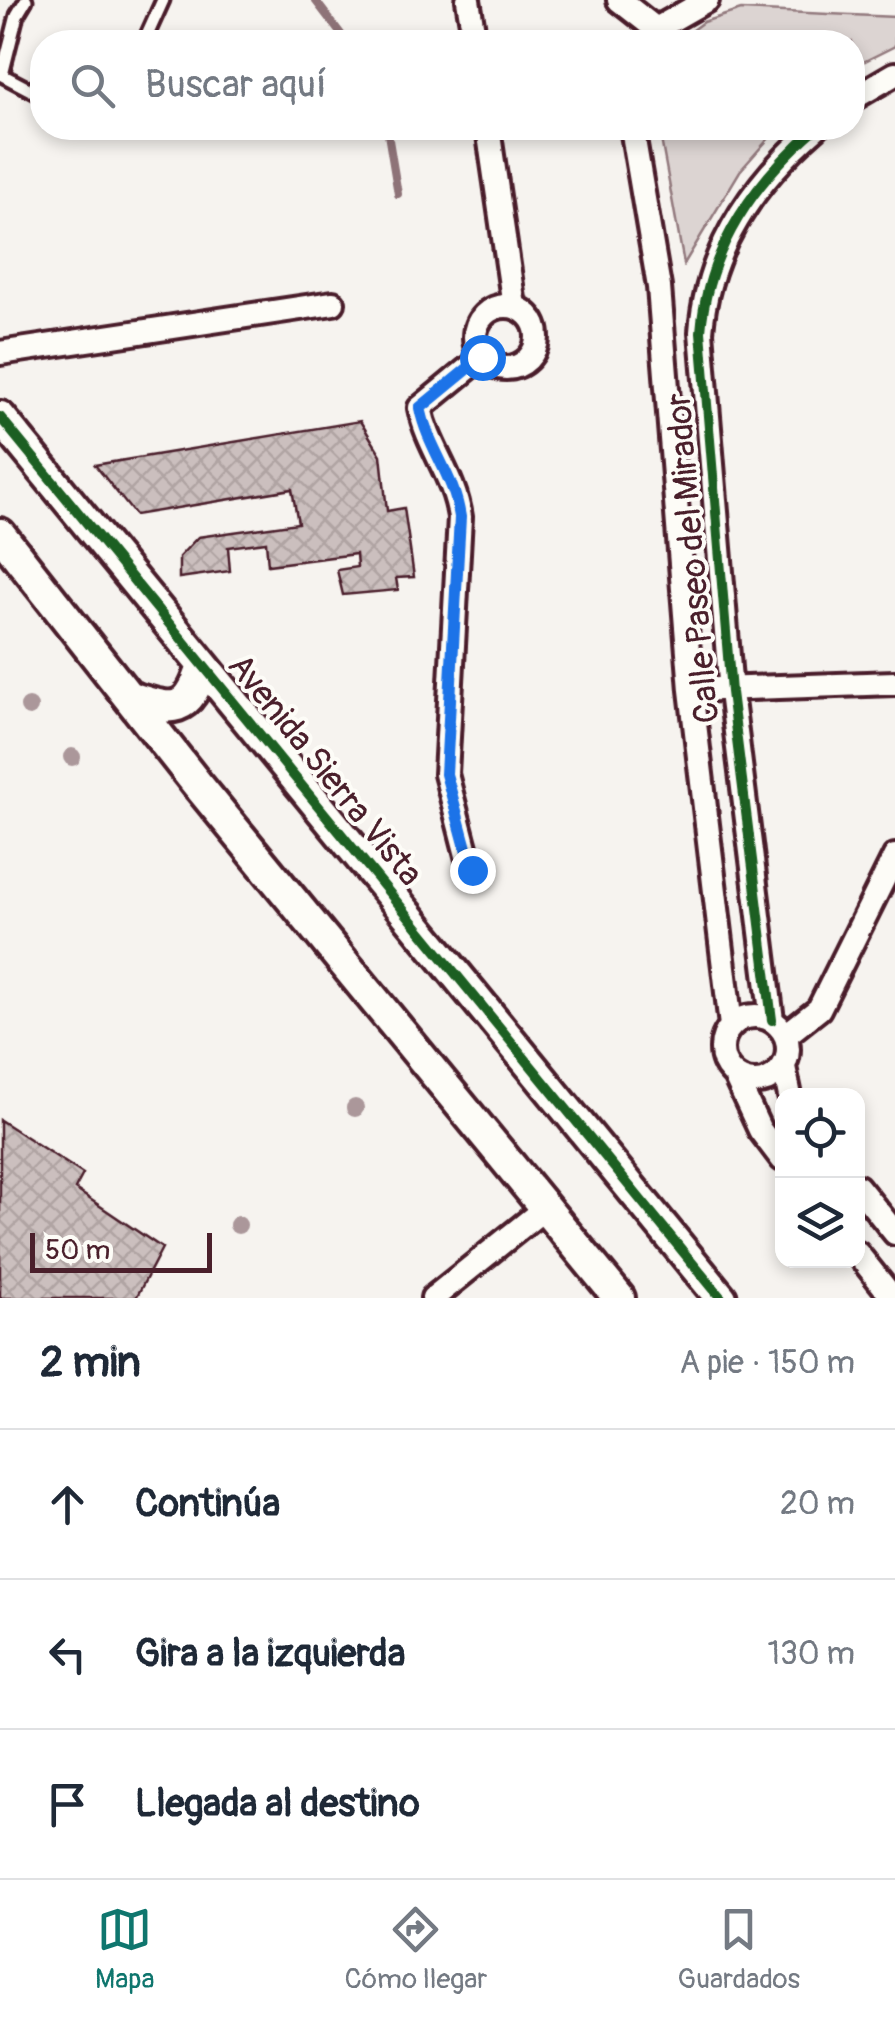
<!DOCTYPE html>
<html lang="es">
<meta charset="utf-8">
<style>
:root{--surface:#fff;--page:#f2f2f3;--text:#1f2937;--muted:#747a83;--line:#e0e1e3;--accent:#0f766e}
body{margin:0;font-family:Pangolin,sans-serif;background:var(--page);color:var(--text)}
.controls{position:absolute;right:30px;bottom:30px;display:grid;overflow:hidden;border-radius:20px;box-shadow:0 5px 15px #0003}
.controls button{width:90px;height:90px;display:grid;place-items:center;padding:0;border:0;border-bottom:2px solid var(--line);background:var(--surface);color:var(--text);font:50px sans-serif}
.scale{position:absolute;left:30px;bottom:25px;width:182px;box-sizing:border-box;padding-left:10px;border:5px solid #4a1f2b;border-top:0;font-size:28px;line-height:35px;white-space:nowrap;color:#4a1f2b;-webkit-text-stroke:8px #fdfcf7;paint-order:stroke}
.stop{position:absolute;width:30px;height:30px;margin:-22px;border:8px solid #1a73e8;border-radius:50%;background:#fff}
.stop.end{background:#1a73e8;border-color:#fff;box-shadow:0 2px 10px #0008}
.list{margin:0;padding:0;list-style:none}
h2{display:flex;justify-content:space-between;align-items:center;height:130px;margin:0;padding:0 40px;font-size:42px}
h2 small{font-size:32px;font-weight:400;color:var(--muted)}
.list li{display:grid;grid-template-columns:65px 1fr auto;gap:30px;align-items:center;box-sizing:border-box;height:150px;padding:0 40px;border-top:2px solid var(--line)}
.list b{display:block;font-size:38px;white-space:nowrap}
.list em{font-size:32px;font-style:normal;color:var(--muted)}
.icon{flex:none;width:55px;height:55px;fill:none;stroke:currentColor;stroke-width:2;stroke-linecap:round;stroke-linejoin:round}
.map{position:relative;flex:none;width:895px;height:1298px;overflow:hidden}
.search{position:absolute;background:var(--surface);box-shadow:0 5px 15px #0003;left:30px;right:30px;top:30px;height:110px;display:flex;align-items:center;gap:25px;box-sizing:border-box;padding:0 35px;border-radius:40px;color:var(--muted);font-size:38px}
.sheet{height:580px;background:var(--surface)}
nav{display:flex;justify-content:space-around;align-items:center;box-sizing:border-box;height:140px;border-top:2px solid var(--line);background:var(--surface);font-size:28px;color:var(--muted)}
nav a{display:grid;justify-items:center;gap:5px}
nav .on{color:var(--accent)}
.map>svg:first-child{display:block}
.green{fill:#dcd4d2;stroke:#937a7e;stroke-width:2.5}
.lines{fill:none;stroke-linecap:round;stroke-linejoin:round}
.stream{stroke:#8e7378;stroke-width:8}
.building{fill:url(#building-cross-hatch);stroke:#4a1f2b;stroke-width:2.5}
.lane-casing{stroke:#4a1f2b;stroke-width:19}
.street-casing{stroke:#4a1f2b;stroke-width:30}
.secondary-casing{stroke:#4a1f2b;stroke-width:38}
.lane{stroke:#fdfcf7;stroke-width:11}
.street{stroke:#fdfcf7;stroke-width:22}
.secondary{stroke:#fdfcf7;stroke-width:30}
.cycleway-casing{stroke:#fdfcf7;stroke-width:16}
.cycleway{stroke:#1b5e20;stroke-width:10}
.tree{fill:#ab979a}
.route{stroke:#1a73e8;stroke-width:12}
.labels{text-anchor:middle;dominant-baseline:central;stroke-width:8;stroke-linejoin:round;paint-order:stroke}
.street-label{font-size:35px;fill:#4a1f2b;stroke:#fdfcf7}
</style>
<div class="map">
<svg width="895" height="1298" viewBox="0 0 895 1298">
<defs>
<pattern id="building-cross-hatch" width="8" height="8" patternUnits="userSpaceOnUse" patternTransform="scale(2.5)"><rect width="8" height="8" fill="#cbbfbe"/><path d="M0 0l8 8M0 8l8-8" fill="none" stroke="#b0a4a3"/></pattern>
</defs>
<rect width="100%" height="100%" fill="#f6f3ef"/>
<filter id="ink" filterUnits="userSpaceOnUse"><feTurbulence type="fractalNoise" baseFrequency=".01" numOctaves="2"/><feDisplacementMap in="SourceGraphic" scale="20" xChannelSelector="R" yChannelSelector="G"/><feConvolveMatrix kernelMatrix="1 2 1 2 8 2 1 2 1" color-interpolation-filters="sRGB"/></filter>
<g filter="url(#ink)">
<path class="green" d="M 741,10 L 895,17 L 895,46 L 853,67 L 852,42 L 676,42 L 703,22 Z
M 659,128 L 778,128 L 740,171 L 684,264 Z"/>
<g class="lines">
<path class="stream" d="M 315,0 L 347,42
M 387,128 L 398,194"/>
</g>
<path class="building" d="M 360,421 L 381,455 L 387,511 L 404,508 L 414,577 L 396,578 L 398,590 L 343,595 L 337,570 L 357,567 L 356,554 L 268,565 L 266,542 L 228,547 L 230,571 L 179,578 L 179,557 L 198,537 L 298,523 L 292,489 L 135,515 L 95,465 Z
M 0,1120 L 83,1174 L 75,1189 L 162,1248 L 136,1298 L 0,1298 Z"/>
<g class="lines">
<defs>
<path id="lane" d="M 26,0 L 17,15 L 2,75 L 42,96
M 144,42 L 163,0"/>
<path id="street" d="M 468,0 L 475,42
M 619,0 L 656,29
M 650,42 L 656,29 L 707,0
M 852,99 L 895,74
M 488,128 L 514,306
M 632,128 L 659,287 L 691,690 L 731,1026
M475 337a31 31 0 1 1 62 0a31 31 0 1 1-62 0Z
M 0,353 L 333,303
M 691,690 L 895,683
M 471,871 L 446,774 L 460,517 C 454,475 428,448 420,408 L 482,357
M722 1049a33 33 0 1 1 66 0a33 33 0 1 1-66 0Z
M 772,1020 L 731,692 L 701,332 C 707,249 754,182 816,128
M 786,1035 L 819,1009 L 895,856
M 784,1067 L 790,1096
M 735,1076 L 760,1130 L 782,1159
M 858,1187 L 895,1233
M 858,1254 L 893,1298
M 433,1298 L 545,1208"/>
<path id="secondary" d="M 0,417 L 721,1298
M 0,534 L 197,784 L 619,1298
M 130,697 C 174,712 188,714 203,666"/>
</defs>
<use href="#lane" class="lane-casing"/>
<use href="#street" class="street-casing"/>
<use href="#secondary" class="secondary-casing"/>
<use href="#lane" class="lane"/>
<use href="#street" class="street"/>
<use href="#secondary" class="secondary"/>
<defs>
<path id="cycleway" d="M 0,417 L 721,1298
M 772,1020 L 731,692 L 701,332 C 707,249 754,182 816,128"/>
</defs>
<use href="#cycleway" class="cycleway-casing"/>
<use href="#cycleway" class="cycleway"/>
</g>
<g class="tree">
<circle cx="29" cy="707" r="9"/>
<circle cx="72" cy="757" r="9"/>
<circle cx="355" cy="1108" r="9"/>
<circle cx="238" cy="1225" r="9"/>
</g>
</g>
<g class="lines" filter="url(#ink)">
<path class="route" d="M 472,870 L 446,774 L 460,517 C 454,475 428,448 420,408 L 482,357"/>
</g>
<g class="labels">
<g class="street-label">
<text transform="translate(693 558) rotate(-95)">Calle Paseo del Mirador</text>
<text transform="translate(325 770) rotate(51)">Avenida Sierra Vista</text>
</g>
</g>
</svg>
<div class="controls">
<button><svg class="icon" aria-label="locate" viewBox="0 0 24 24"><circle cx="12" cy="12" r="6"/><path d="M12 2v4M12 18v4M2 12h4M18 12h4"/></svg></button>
<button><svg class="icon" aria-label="layers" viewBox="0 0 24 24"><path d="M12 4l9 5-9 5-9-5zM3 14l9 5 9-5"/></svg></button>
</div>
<div class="scale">50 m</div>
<div class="stop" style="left:482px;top:357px"></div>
<div class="stop end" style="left:472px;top:870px"></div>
<div class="search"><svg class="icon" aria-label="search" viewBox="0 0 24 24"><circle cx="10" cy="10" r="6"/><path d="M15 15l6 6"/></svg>Buscar aquí</div>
</div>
<section class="sheet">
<h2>2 min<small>A pie · 150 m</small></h2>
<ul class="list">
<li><svg class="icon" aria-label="ahead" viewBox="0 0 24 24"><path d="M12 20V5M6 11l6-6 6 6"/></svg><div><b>Continúa</b></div><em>20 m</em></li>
<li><svg class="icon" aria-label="left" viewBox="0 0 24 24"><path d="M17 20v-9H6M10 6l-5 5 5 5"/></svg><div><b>Gira a la izquierda</b></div><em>130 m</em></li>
<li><svg class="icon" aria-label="arrive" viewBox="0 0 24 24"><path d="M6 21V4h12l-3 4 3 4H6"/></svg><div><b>Llegada al destino</b></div></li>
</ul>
</section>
<nav>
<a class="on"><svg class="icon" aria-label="map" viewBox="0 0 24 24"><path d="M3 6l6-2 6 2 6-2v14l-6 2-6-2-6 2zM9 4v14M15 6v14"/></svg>Mapa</a>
<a><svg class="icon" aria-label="directions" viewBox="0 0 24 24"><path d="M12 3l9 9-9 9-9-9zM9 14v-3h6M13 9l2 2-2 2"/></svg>Cómo llegar</a>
<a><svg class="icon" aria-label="saved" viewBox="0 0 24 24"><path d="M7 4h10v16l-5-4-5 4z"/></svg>Guardados</a>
</nav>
